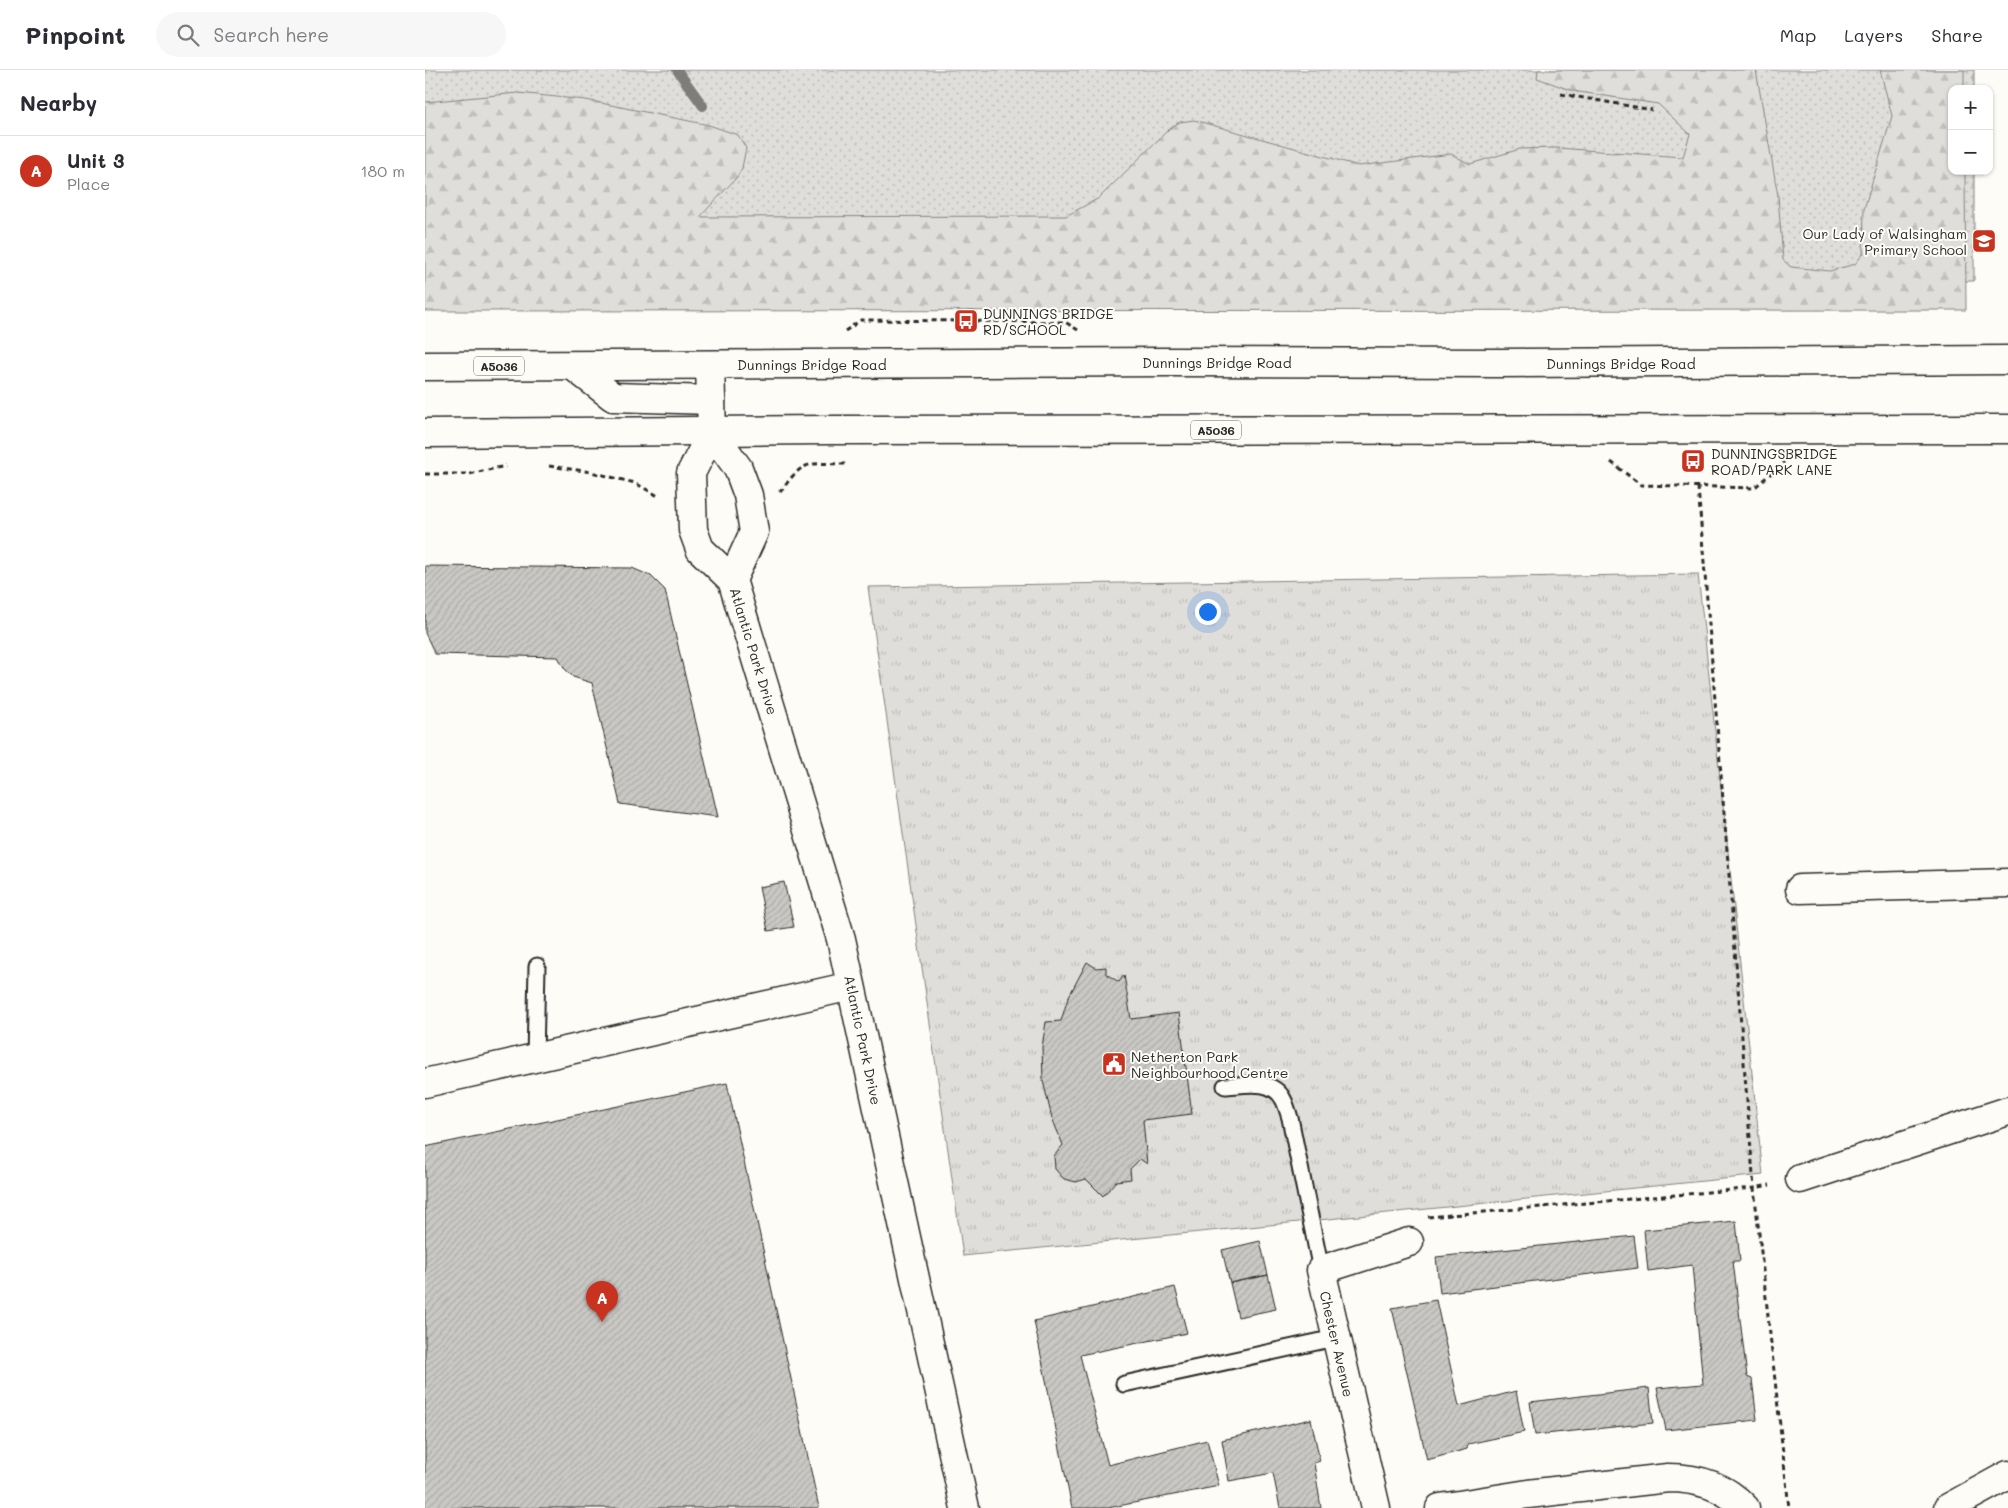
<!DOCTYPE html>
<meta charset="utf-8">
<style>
:root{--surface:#fff;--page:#f7f7f7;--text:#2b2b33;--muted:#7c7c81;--line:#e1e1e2;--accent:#c8321e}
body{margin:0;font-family:Mali,sans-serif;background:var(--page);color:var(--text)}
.controls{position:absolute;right:15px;top:15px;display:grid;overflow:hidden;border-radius:10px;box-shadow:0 1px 4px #0004}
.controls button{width:45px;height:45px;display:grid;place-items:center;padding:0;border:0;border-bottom:1px solid var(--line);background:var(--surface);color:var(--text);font:25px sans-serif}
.you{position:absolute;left:782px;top:541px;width:18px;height:18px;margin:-12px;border:4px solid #fff;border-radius:50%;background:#1a73e8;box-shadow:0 0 0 8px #1a73e833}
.badge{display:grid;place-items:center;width:32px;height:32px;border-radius:50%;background:var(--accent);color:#fff;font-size:16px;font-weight:700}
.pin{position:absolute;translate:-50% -41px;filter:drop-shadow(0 1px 2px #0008)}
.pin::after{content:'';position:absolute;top:26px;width:18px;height:15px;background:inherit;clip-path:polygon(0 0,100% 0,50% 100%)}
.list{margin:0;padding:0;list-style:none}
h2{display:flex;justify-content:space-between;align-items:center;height:65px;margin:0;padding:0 20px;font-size:21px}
h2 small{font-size:16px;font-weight:400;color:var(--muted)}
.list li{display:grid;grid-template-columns:32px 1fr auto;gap:15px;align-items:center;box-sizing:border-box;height:70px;padding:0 20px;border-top:1px solid var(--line)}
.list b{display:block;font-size:19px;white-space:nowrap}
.list p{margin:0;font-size:16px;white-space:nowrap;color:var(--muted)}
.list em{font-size:16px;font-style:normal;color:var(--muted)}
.icon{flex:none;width:28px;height:28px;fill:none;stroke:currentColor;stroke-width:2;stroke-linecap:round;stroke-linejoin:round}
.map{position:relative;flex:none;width:1583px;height:1438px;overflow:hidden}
header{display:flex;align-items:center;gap:30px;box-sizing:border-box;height:70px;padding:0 25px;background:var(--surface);border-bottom:1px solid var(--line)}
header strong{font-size:24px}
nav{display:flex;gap:28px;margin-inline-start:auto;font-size:18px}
.search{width:350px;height:45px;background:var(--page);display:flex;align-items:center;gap:12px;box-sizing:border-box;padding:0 18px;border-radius:28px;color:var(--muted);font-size:19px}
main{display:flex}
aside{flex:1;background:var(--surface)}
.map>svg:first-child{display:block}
.grass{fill:url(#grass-dots);stroke:#858482}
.forest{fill:url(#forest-firs);stroke:#858482}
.park{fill:url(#park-tufts);stroke:#858482}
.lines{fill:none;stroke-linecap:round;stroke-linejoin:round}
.stream{stroke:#7e7d7b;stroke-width:10}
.building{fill:url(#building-hatch);stroke:#2b2b2b}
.lane-casing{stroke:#2b2b2b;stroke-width:19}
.street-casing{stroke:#2b2b2b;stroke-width:31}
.highway-casing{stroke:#2b2b2b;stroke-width:31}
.path{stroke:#2b2b2b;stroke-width:3;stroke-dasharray:5 4;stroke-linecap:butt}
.lane{stroke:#fdfcf7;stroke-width:15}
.street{stroke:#fdfcf7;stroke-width:28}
.highway{stroke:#fdfcf7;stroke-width:28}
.labels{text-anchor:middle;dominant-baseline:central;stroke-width:4;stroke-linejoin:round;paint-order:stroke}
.shield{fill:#fdfcf7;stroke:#6a6a68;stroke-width:1}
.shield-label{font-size:12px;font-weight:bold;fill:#2b2b2b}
.poi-label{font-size:14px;fill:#2b2b2b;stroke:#fdfcf7;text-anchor:start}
.street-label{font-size:14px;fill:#2b2b2b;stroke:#fdfcf7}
</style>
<header>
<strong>Pinpoint</strong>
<div class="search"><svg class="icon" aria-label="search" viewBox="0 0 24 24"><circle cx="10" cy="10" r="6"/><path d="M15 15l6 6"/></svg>Search here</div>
<nav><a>Map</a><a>Layers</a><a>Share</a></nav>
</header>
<main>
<aside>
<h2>Nearby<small></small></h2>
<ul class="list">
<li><span class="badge">A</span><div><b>Unit 3</b><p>Place</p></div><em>180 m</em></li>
</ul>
</aside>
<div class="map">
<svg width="1583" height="1438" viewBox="0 0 1583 1438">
<defs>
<pattern id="grass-dots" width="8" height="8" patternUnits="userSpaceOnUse" patternTransform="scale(1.25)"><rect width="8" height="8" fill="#dfdeda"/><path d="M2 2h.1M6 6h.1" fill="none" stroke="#c0bfbb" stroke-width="1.8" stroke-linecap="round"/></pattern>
<pattern id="forest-firs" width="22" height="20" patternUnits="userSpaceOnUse" patternTransform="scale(1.25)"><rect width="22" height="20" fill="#dfdeda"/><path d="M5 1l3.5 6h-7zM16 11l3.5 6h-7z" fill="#c0bfbb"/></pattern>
<pattern id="park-tufts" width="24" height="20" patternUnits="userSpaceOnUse" patternTransform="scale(1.25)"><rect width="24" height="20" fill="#dfdeda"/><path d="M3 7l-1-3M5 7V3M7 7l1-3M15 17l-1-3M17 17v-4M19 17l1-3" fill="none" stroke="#c0bfbb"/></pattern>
<pattern id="building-hatch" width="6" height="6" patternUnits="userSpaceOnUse" patternTransform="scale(1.25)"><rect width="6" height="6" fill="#c9c8c4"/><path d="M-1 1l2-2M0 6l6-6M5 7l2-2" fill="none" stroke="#adaca9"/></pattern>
</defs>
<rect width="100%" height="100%" fill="#fdfcf7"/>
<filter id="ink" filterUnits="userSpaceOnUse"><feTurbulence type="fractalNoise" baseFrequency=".02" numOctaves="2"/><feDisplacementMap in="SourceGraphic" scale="10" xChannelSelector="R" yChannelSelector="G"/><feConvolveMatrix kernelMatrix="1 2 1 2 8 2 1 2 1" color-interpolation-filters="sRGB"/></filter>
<g filter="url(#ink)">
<path class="grass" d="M 0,0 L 1549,0 L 1549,19 L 1527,19 L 1527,101 L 1549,101 L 1549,211 L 0,231 Z"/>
<path class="forest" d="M 1113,0 L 1331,0 L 1353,126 L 1358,190 L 1366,197 L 1405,201 L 1430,194 L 1438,184 L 1439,139 L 1467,46 L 1455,0 L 1539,0 L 1539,19 L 1527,19 L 1527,101 L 1540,101 L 1541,240 L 0,241 L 0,32 L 93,23 L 161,30 L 284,55 L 313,65 L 321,78 L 317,98 L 312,107 L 275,147 L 641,146 L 674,128 L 746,57 L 755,52 L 769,50 L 934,96 L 1026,84 L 1045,94 L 1095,79 L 1132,78 L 1258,87 L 1265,64 L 1233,34 L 1148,21 L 1112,8 Z"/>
<path class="park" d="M 1273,504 L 1338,1105 L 538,1186 L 443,517 Z"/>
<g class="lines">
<path class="stream" d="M 252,0 L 278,36"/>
</g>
<path class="building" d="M 0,496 L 207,498 L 226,506 L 240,520 L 293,747 L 195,734 L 167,613 L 148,607 L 140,599 L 133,587 L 10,584 L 0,563 Z
M 359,812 L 369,857 L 343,861 L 334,817 Z
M 662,892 L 671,898 L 681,897 L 681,904 L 694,912 L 699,905 L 706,949 L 754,943 L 767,1044 L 718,1050 L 722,1094 L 715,1089 L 705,1099 L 706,1109 L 691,1111 L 678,1126 L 661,1109 L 651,1112 L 639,1109 L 630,1099 L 629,1086 L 638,1075 L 627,1048 L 618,1011 L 617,977 L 621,952 L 636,951 L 643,928 Z
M 302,1013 L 394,1438 L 0,1438 L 0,1077 Z
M 1311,1151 L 1315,1191 L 1308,1191 L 1322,1307 L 1327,1309 L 1332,1350 L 1241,1360 L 1232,1318 L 1278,1314 L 1267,1195 L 1223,1201 L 1219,1160 Z
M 1209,1166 L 1213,1198 L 1015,1223 L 1011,1187 Z
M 835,1171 L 843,1205 L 805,1213 L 797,1180 Z
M 843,1205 L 851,1239 L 813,1247 L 805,1213 Z
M 750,1217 L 762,1263 L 655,1285 L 683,1395 L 782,1370 L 794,1416 L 683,1438 L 647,1438 L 609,1251 Z
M 1011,1230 L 1034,1336 L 1091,1321 L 1099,1362 L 1043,1374 L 1042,1379 L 1002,1390 L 967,1238 Z
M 1224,1318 L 1228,1353 L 1110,1365 L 1105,1332 Z
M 886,1349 L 895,1391 L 889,1393 L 896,1438 L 855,1438 L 848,1403 L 804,1411 L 797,1370 Z"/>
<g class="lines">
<defs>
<path id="lane" d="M 110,988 L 112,896
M 800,1016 C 819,1015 847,1008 858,1029 C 861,1034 863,1042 865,1048 L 896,1200
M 699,1314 L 910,1268"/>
<path id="street" d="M 285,295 L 287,362 L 266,403 L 268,460 L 275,479 L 307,510 L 416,869 L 540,1438
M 287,362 L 313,398 L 323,425 L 329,462 L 307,510
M 1375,819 L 1583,813
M 0,1013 L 426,916
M 1375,1109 L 1583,1041
M 951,1438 L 896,1200 L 984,1172
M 1015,1438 L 1103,1424 L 1243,1408 C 1272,1408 1300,1416 1320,1438
M 1523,1438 L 1583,1405"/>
<path id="highway" d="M 0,296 L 741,292 L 1074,293 L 1583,290
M 148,296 L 188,327 L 286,330
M 0,363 L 407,360 L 1583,359"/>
</defs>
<use href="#lane" class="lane-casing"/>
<use href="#street" class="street-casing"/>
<use href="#highway" class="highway-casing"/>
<path class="path" d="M 1136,24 L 1227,40
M 420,261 L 436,250 L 640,252 L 653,260
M 1186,392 L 1216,415 L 1329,418 L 1359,392
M 124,396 L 166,402 L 210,413 L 235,427
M 0,404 L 44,404 L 81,396
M 1273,417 L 1329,1118 L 1364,1438
M 354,421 L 357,420 C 379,388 385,394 421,394
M 1003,1147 L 1329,1118 L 1345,1115"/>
<use href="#lane" class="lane"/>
<use href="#street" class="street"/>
<use href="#highway" class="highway"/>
</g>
</g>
<defs>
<symbol id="school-square" viewBox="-11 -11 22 22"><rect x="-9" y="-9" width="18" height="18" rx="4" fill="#c8321e" stroke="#fdfcf7"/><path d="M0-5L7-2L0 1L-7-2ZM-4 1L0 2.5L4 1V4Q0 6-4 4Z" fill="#fff"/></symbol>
<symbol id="bus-square" viewBox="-11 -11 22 22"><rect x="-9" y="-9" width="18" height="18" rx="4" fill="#c8321e" stroke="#fdfcf7"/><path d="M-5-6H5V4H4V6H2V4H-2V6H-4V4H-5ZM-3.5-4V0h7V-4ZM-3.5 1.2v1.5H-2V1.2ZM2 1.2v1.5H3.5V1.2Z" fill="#fff"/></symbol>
<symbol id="civic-square" viewBox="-11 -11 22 22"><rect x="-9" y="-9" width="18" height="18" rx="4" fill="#c8321e" stroke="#fdfcf7"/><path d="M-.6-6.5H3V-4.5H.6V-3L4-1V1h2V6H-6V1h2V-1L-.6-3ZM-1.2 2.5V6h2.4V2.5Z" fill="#fff"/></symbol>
</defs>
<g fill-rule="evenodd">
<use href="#school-square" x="1545" y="157" width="28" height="28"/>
<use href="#bus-square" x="527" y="237" width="28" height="28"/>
<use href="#bus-square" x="1254" y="377" width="28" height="28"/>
<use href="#civic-square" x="675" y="980" width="28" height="28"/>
</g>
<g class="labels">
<g class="shield">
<rect x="49" y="286.5" width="50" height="19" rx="4"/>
<rect x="766" y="350.5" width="50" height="19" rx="4"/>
</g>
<g class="shield-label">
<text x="74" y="296">A5036</text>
<text x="791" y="360">A5036</text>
</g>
<g class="poi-label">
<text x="1542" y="163" text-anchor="end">Our Lady of Walsingham<tspan x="1542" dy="16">Primary School</tspan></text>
<text x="558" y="243">DUNNINGS BRIDGE<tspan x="558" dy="16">RD/SCHOOL</tspan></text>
<text x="1286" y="383">DUNNINGSBRIDGE<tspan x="1286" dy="16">ROAD/PARK LANE</tspan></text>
<text x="706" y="986">Netherton Park<tspan x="706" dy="16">Neighbourhood Centre</tspan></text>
</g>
<g class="street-label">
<text x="792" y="292">Dunnings Bridge Road</text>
<text x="1196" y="293">Dunnings Bridge Road</text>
<text x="387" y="294">Dunnings Bridge Road</text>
<text transform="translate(329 581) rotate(73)">Atlantic Park Drive</text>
<text transform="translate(438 970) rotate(78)">Atlantic Park Drive</text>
<text transform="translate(912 1274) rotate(77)">Chester Avenue</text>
</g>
</g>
</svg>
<div class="controls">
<button>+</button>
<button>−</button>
</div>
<div class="you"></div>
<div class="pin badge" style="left:177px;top:1252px">A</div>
</div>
</main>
